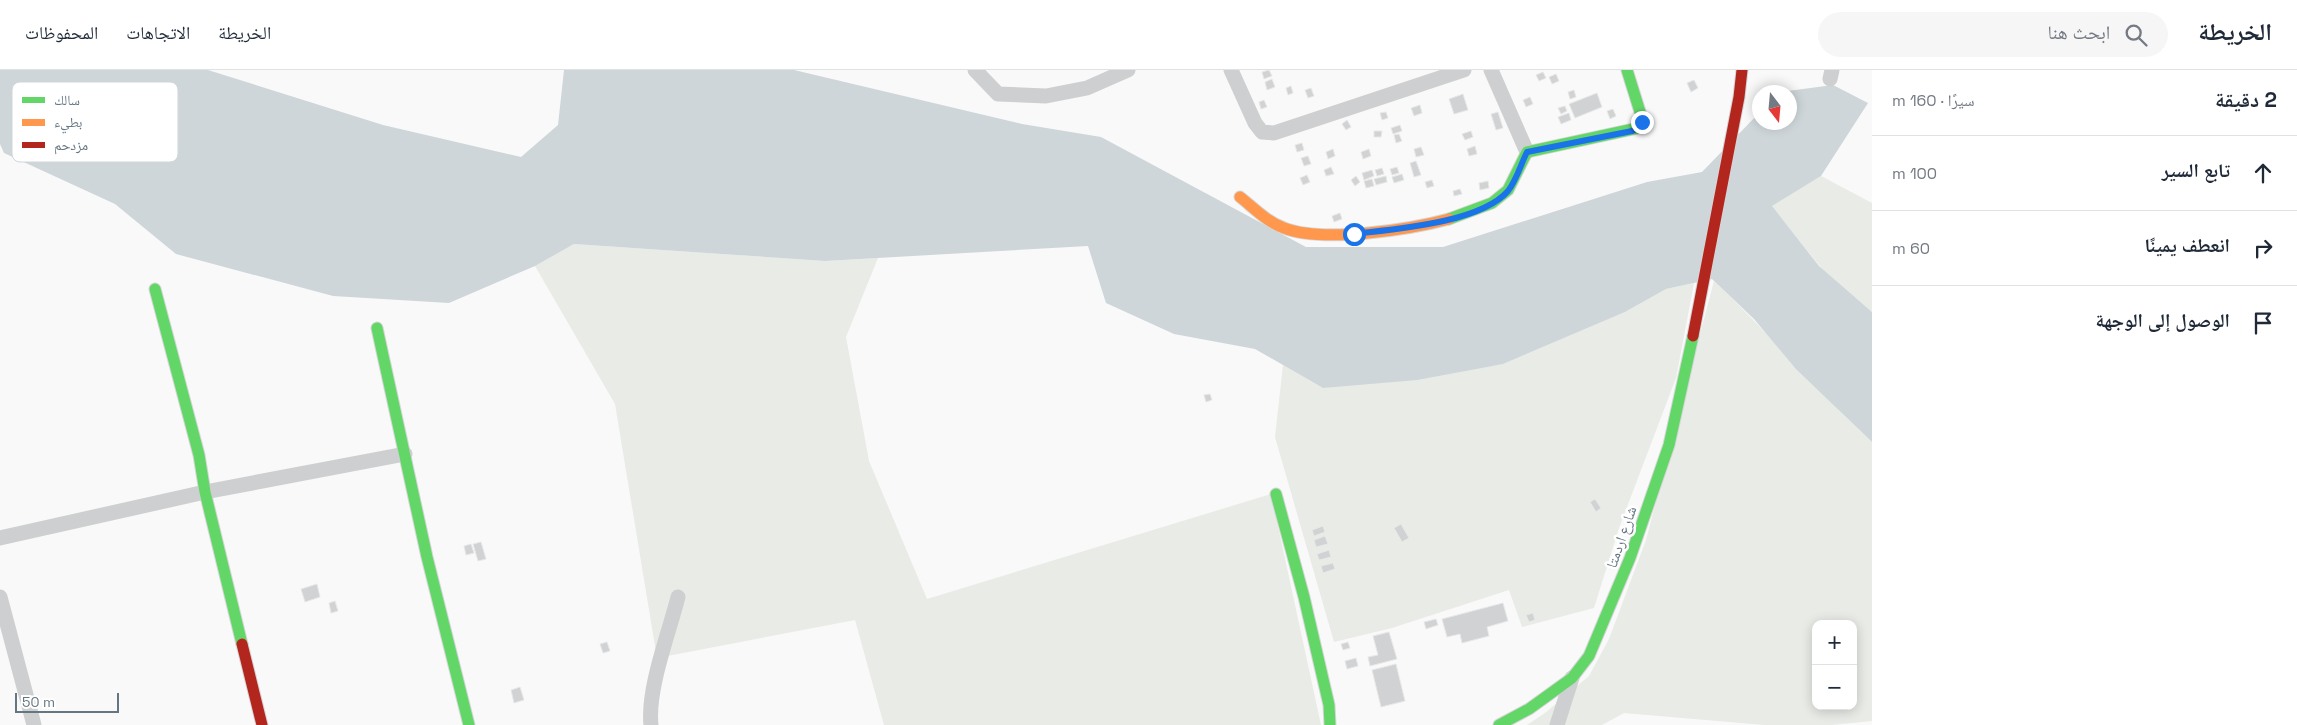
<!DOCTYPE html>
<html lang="ar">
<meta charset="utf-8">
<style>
:root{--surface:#fff;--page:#f6f6f7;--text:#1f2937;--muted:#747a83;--line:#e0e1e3}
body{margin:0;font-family:"Space Grotesk","Noto Naskh Arabic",sans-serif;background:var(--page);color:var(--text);direction:rtl}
.controls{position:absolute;right:15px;bottom:15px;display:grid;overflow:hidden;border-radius:10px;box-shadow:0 2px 12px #0003}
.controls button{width:45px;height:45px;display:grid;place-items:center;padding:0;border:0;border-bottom:1px solid var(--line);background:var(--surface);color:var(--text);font:25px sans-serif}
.compass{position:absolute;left:1752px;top:15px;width:45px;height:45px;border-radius:50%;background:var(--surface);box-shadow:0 2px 12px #0003;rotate:164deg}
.scale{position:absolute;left:15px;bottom:12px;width:104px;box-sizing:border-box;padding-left:5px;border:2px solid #657683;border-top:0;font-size:14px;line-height:18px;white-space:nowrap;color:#657683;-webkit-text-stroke:4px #fff;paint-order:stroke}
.stop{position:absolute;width:15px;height:15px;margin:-11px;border:4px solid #1a73e8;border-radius:50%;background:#fff}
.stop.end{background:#1a73e8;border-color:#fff;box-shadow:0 1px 5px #0008}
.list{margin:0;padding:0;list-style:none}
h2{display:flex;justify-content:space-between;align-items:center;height:65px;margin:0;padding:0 20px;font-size:21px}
h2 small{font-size:16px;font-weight:400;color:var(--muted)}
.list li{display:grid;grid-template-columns:32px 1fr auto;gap:15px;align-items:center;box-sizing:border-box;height:75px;padding:0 20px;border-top:1px solid var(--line)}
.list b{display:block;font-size:19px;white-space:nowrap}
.list em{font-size:16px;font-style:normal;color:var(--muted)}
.icon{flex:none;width:28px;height:28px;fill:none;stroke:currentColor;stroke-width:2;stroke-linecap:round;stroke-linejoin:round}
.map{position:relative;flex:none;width:1872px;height:655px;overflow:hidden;direction:ltr}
header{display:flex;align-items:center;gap:30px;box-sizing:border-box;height:70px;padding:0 25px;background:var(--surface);border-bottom:1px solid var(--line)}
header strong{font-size:24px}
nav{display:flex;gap:28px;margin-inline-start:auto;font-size:18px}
.search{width:350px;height:45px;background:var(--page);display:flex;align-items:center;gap:12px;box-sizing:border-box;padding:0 18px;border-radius:28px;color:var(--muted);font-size:19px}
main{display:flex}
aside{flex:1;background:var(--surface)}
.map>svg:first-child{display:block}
.green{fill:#e8ebe6;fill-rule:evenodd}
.water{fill:#ced6d9}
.building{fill:#d0d2d3;stroke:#e8e8e8}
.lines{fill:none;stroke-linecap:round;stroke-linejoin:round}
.fast-casing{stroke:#d5d6d7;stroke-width:13}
.slow-casing{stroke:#d5d6d7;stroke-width:13}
.jam-casing{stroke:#d5d6d7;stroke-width:13}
.street{stroke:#cecfd0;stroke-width:15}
.fast{stroke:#63d668;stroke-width:11}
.slow{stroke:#ff974d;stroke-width:11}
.jam{stroke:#b3261e;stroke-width:11}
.route{stroke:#1a73e8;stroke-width:6}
.labels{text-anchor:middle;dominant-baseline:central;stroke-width:5;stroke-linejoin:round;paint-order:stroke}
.street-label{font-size:15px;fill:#657683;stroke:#fff}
.key{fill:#fff;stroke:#d1d6da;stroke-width:1}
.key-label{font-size:14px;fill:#657683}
</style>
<header>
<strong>الخريطة</strong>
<div class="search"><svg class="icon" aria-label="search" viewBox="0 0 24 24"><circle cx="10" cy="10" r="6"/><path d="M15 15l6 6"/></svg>ابحث هنا</div>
<nav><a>الخريطة</a><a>الاتجاهات</a><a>المحفوظات</a></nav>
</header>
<main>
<aside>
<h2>2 دقيقة<small>سيرًا · 160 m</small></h2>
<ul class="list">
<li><svg class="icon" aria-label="ahead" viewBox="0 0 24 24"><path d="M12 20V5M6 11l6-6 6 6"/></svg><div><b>تابع السير</b></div><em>100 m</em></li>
<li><svg class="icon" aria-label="right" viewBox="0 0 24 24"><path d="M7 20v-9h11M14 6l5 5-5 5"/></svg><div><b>انعطف يمينًا</b></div><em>60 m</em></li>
<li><svg class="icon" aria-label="arrive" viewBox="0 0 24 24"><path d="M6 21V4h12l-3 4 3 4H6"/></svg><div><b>الوصول إلى الوجهة</b></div></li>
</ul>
</aside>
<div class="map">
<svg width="1872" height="655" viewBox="0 0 1872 655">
<rect width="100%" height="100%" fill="#f9f9f9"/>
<path class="green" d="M 1821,106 L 1872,133 L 1872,242 L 1823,200 L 1771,136 Z
M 574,174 L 825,191 L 878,188 L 846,267 L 869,391 L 927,529 L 1271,424 L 1321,655 L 884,655 L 855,550 L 657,588 L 615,334 L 535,196 Z
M 1714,211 C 1769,263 1817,321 1872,372 L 1872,651 L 1832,655 L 1764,655 L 1624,643 L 1602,655 L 1527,655 L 1545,643 L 1589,606 L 1609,569 L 1646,470 ZM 1816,554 L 1853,554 L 1853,636 L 1816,636 Z
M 1694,213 L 1676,308 L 1619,458 L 1594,538 L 1522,557 L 1509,520 L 1392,558 L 1334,572 L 1275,367 L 1283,295 L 1323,318 L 1503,294 L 1625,242 L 1666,219 Z"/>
<path class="water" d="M 0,0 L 208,0 L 383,55 L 521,87 L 558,55 L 564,0 L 794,0 L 1022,54 L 1101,67 L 1306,177 L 1443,177 L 1647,112 L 1702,102 L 1759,43 L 1760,52 L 1790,52 L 1790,22 L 1780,22 L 1833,15 L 1868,33 L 1821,106 L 1772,136 L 1819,196 L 1872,242 L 1872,372 L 1796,299 L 1754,249 L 1712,209 L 1666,219 L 1625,242 L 1503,294 L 1417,310 L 1323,318 L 1255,279 L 1174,264 L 1106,233 L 1088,176 L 825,191 L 574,174 L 535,196 L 449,233 L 333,226 L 176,184 L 115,134 L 4,83 L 0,74 Z"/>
<path class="building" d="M 1269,0 L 1272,6 L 1264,9 L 1262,2 Z
M 1543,2 L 1546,8 L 1539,11 L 1536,5 Z
M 1556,4 L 1559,11 L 1552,14 L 1549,7 Z
M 1272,9 L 1275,17 L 1267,20 L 1265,12 Z
M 1694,10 L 1698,18 L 1691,22 L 1687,13 Z
M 1291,16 L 1293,23 L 1288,25 L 1286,18 Z
M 1311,18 L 1314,26 L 1308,28 L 1305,20 Z
M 1574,20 L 1576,27 L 1570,29 L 1568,22 Z
M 1597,23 L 1602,37 L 1575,48 L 1569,34 Z
M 1463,24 L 1468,40 L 1454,44 L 1449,29 Z
M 1530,27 L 1533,34 L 1526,37 L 1523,30 Z
M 1264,30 L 1267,37 L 1261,39 L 1259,32 Z
M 1420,35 L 1422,43 L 1414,46 L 1411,38 Z
M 1565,36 L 1567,41 L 1561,44 L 1558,38 Z
M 1613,39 L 1616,46 L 1610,49 L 1607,41 Z
M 1386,42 L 1388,48 L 1382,50 L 1380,43 Z
M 1498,42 L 1503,58 L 1496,60 L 1491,44 Z
M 1569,43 L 1571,50 L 1561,54 L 1558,47 Z
M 1347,50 L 1351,57 L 1346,60 L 1342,54 Z
M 1400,55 L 1402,61 L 1393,64 L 1391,58 Z
M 1374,61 L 1382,61 L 1381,67 L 1374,67 Z
M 1471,61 L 1473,67 L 1465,70 L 1462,64 Z
M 1399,64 L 1402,71 L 1396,73 L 1394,65 Z
M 1302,73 L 1304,80 L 1297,82 L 1295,75 Z
M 1475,76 L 1477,84 L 1469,86 L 1467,79 Z
M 1421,77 L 1424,85 L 1416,87 L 1414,79 Z
M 1333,79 L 1335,86 L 1328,89 L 1326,82 Z
M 1369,79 L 1371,86 L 1363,89 L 1361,82 Z
M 1308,86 L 1311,94 L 1304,96 L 1301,88 Z
M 1416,91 L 1421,105 L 1414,107 L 1410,93 Z
M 1331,97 L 1334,104 L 1326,106 L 1324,100 Z
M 1397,97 L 1399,103 L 1392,105 L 1390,99 Z
M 1382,98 L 1384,104 L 1377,106 L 1375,100 Z
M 1372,100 L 1374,106 L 1364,110 L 1362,103 Z
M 1402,104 L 1404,110 L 1394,113 L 1392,107 Z
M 1307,105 L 1310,112 L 1303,115 L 1300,108 Z
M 1356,106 L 1360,112 L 1355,116 L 1351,110 Z
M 1386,106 L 1387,112 L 1376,115 L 1374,109 Z
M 1372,109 L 1374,116 L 1366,118 L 1364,111 Z
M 1432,110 L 1434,116 L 1427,118 L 1425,112 Z
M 1488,111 L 1489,118 L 1480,120 L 1479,113 Z
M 1460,119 L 1462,124 L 1454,126 L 1453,121 Z
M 1340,143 L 1342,149 L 1334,152 L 1332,146 Z
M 1210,324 L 1212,330 L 1206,332 L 1204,325 Z
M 1595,429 L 1601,438 L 1596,442 L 1590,432 Z
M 1401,454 L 1409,468 L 1402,472 L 1394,458 Z
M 1323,456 L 1325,462 L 1314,466 L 1312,460 Z
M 1325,466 L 1328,474 L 1316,477 L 1314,470 Z
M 481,472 L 486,489 L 478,491 L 473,474 Z
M 471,474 L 474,483 L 466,485 L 464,476 Z
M 1329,480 L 1331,487 L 1319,490 L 1317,484 Z
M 1333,493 L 1335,499 L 1323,503 L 1321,496 Z
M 317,514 L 320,527 L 305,532 L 301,519 Z
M 335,531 L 338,541 L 331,543 L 329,533 Z
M 1503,533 L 1508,551 L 1487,557 L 1489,566 L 1462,573 L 1460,564 L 1447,567 L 1442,549 Z
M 1533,543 L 1535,550 L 1529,552 L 1526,545 Z
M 1436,549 L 1438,555 L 1426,559 L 1424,552 Z
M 1389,562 L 1397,589 L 1370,596 L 1368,587 L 1378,585 L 1373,566 Z
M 607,572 L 610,581 L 603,583 L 600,574 Z
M 1348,572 L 1350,578 L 1343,580 L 1341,574 Z
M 1356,588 L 1358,596 L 1347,599 L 1345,591 Z
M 1396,594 L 1405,631 L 1381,637 L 1372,600 Z
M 520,617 L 524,630 L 514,633 L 511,620 Z"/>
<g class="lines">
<defs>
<path id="fast" d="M 1449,149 L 1492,133 L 1508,120 L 1527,82 L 1638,58 L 1641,55 L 1641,45 L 1627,0
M 155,219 L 199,385 L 205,422 L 242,574
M 377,258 L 427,487 L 469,655
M 1276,424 L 1304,527 L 1329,635 L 1330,655
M 1499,655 L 1529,639 L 1572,608 L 1589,586 L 1630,488 L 1669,375 L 1693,266"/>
<path id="slow" d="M 1240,127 C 1254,138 1267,152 1284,158 C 1323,173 1408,160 1449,149"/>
<path id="jam" d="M 1693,266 L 1739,27 L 1742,0
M 242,574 L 262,655"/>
</defs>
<use href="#fast" class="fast-casing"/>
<use href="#slow" class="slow-casing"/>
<use href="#jam" class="jam-casing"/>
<path class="street" d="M 975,0 L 998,24 L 1046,26 L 1087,18 L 1128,0
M 1231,0 L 1255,53 L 1262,62 L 1274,63 L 1464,0
M 1491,0 L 1527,82
M 1830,9 L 1832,0
M 0,468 L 205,422 L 405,384
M 0,527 L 34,655
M 651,655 C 647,619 669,563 678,527
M 1557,655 L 1572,608"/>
<use href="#fast" class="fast"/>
<use href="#slow" class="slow"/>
<use href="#jam" class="jam"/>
</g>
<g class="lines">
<path class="route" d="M 1354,164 C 1395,159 1480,153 1508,121 C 1516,111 1521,94 1527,82 L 1632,61 L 1638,58 L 1642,52"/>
</g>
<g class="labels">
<g class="street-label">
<text transform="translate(1621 467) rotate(-71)">شارع اردمتا</text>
</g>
</g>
<rect x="12" y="12" width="166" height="80" rx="8" class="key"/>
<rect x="22" y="27" width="23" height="6" fill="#63d668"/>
<rect x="22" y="49" width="23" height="7" fill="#ff974d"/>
<rect x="22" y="72" width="23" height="6" fill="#b3261e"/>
<g class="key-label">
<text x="54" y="35">سالك</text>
<text x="54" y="57">بطيء</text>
<text x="54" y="80">مزدحم</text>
</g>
</svg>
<div class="controls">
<button>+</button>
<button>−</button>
</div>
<svg class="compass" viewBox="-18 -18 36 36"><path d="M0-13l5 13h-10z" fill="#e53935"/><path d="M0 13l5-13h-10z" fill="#747a83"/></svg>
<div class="scale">50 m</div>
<div class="stop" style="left:1354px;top:164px"></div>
<div class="stop end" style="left:1642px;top:52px"></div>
</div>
</main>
